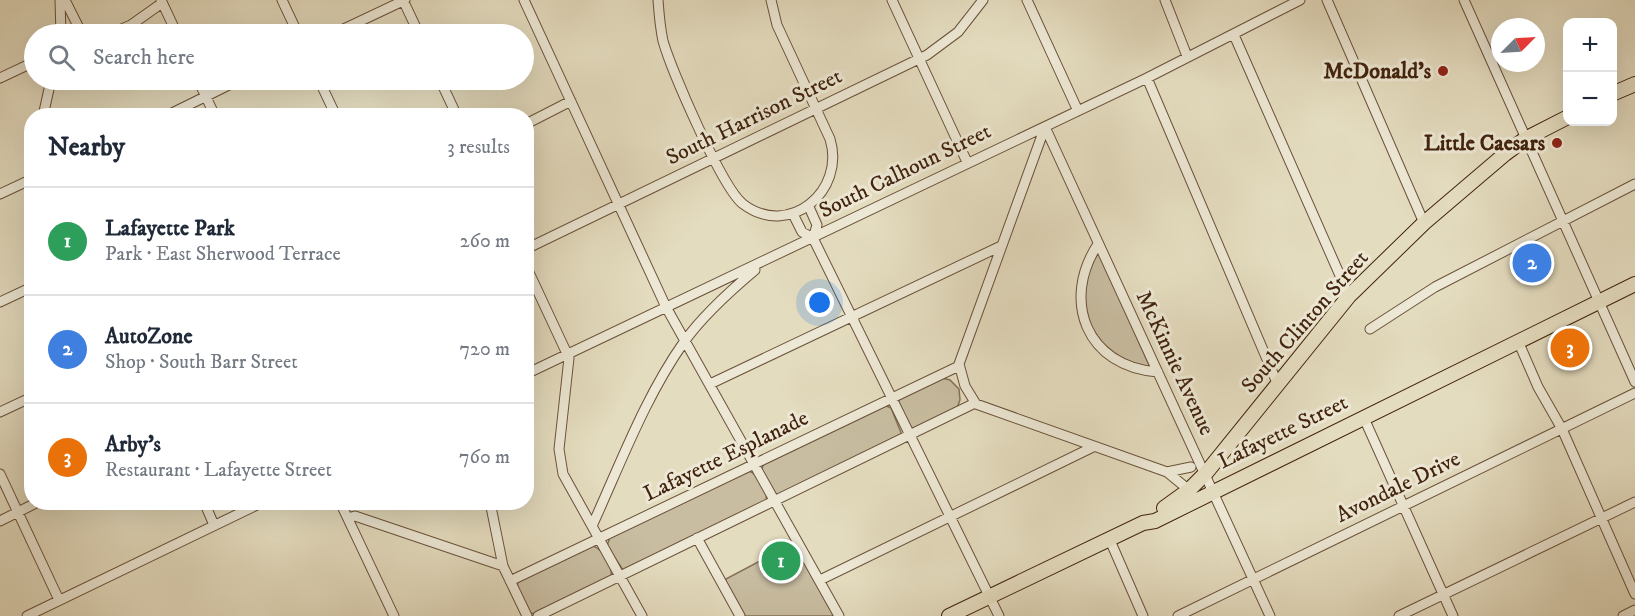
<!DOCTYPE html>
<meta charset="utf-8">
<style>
:root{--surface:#fff;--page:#f2f2f3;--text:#1f2937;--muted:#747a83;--line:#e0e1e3;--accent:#8f2418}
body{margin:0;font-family:"IM FELL DW Pica",serif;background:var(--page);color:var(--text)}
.controls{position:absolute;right:18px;top:18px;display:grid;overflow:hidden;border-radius:12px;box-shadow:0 6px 24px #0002}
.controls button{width:54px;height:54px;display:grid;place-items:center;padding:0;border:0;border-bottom:2px solid var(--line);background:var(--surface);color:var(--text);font:30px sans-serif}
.compass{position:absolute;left:1491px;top:18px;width:54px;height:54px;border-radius:50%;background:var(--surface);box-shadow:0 6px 24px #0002;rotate:66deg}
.you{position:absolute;left:820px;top:303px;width:21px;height:21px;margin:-15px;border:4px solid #fff;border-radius:50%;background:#1a73e8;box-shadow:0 0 0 9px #1a73e833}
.badge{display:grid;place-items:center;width:39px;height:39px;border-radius:50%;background:var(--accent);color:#fff;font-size:20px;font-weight:700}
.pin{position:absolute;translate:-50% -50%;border:3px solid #fff;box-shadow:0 2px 6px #0006}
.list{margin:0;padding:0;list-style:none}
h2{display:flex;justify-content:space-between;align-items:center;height:78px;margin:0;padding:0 24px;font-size:26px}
h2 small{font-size:20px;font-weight:400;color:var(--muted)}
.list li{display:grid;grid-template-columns:39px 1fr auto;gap:18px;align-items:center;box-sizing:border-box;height:108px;padding:0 24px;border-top:2px solid var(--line)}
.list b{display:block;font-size:22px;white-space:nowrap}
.list p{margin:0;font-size:20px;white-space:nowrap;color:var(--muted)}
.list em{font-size:20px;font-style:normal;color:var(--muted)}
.icon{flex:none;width:33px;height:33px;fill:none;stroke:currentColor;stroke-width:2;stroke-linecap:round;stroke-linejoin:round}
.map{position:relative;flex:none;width:1635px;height:616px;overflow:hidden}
.search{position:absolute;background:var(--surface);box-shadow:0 6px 24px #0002;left:24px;top:24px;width:510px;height:66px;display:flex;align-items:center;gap:15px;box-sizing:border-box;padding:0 21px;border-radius:33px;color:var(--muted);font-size:22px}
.panel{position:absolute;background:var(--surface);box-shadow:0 6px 24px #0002;left:24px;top:108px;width:510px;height:402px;border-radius:24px}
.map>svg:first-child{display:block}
.green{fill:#c8bda1;stroke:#847057;stroke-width:1.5}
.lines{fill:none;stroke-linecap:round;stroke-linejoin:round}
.minor-casing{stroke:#6a513a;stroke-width:11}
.highway-casing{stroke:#41230d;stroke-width:16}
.minor{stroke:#ede8d5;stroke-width:9}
.highway{stroke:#e4dcbf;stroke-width:14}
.poi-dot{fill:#8f2418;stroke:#ede8d5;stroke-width:2}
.labels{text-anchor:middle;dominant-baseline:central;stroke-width:6;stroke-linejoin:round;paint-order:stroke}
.poi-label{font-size:22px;font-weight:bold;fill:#41230d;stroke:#ede8d5;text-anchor:end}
.street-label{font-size:22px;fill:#41230d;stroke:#ede8d5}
</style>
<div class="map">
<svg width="1635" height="616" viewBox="0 0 1635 616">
<rect width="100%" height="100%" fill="#e4dcbf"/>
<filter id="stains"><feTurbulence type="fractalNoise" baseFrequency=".00333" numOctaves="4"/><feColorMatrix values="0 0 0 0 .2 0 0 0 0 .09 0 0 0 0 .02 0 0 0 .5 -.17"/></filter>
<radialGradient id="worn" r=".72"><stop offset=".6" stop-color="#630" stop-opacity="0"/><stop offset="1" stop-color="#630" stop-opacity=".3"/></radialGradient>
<path class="green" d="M 1097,255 L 1100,255 L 1150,367 C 1109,362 1072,320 1087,276 C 1089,269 1093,261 1097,255 Z
M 942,378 L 950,380 L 959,389 L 960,400 L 957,408 L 912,429 L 899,404 L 899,398 Z
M 884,405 L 891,408 L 902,435 L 777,495 L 774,493 L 761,471 L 764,463 Z
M 749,471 C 758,474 768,492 766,501 L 623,570 L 607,546 L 610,537 Z
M 794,543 L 834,616 L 745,616 L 724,580 Z
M 593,546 C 603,549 613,567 611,577 L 536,614 L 530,613 L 517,587 L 518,582 Z"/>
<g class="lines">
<defs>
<path id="minor" d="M 60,0 L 61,34
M 65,0 L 82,34
M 161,0 L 177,34
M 282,0 L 298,34
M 403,0 L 419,34
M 524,0 L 666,307 L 839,616
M 658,0 C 659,14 660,27 663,41 C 671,69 722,188 743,204 C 789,239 846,191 830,139 L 777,25 L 771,0
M 892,0 L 967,162
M 1027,0 L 1078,111
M 1165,0 L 1187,56
M 1327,0 L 1424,223
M 1464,0 L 1635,382
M 110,34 L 131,25 L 162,3
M 333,34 L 405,0
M 1234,35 L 1349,296
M 0,78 L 34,62
M 1147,78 L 1278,385
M 198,80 L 215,116
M 319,80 L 336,116
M 440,80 L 457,116
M 43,116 L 51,80
M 166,116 L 239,80
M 526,124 L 571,101
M 1045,127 L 1270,616
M 1045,127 L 959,364 L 965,386 L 976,404 L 1167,472 L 1189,490
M 0,194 L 32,179
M 809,207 L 817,225 L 813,238
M 793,214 L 802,232 L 813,238
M 813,238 L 999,616
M 1098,244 C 1061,300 1086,367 1158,372
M 526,249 L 927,55 L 958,32 L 983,0
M 526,266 L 569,358 L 559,449 L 563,474 L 642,616
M 0,302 L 32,287
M 1370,329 L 1435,287 L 1635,184
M 1518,341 L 1538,387 L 1562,429 L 1635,594
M 526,374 L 1147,78 L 1300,0
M 710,384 L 1001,246
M 0,412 L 32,397
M 1363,416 L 1453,616
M 1167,472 L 1191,467
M 0,474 L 59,600
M 204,502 L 214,525
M 340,502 L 394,616
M 490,502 L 503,566 L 527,616
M 348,518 L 355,516 L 503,566
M 0,521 L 38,502
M 592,526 C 620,465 645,397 684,342 C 703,315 730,291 755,270
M 697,538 L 740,616
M 1109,538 L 1143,616
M 820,580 L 1093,447
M 510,581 L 959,366
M 27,616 L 263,502
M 538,616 L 975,403
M 1178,616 L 1635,393
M 1399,616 L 1635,502
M 1623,616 L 1635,610"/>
<path id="highway" d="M 1612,94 L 1635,84
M 1164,508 L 1189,490 L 1206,473 L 1349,296 L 1424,223 L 1505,154 L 1525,139 L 1568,117
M 949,616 L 1143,523 L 1155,521 L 1635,284"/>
</defs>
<use href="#minor" class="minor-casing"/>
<use href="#highway" class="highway-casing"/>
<use href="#minor" class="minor"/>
<use href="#highway" class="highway"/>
</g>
<g class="poi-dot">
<circle cx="1443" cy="71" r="6"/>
<circle cx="1557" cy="143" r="6"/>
</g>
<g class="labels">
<g class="poi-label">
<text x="1431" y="71">McDonald's</text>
<text x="1545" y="143">Little Caesars</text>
</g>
<g class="street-label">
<text transform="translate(754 117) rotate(-26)">South Harrison Street</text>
<text transform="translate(905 171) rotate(-26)">South Calhoun Street</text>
<text transform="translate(1305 322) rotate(-49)">South Clinton Street</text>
<text transform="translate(1175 363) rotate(65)">McKinnie Avenue</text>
<text transform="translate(1283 432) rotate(-26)">Lafayette Street</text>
<text transform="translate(726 456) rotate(-26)">Lafayette Esplanade</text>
<text transform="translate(1398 487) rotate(-26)">Avondale Drive</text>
</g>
</g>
<rect width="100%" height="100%" filter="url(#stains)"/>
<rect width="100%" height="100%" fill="url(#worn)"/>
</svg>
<div class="controls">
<button>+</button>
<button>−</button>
</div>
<svg class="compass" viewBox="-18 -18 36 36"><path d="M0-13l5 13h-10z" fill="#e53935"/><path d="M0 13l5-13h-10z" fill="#747a83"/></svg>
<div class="you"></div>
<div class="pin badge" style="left:781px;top:561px;background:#2e9e5b">1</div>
<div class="pin badge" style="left:1532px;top:263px;background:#3f7fe0">2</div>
<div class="pin badge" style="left:1570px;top:348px;background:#e8710a">3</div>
<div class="search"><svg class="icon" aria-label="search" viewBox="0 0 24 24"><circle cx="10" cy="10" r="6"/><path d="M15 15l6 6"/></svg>Search here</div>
<section class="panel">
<h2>Nearby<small>3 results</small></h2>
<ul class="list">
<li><span class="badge" style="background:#2e9e5b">1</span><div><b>Lafayette Park</b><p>Park · East Sherwood Terrace</p></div><em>260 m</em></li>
<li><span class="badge" style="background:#3f7fe0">2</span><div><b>AutoZone</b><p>Shop · South Barr Street</p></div><em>720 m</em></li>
<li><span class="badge" style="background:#e8710a">3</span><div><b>Arby's</b><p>Restaurant · Lafayette Street</p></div><em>760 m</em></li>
</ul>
</section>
</div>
